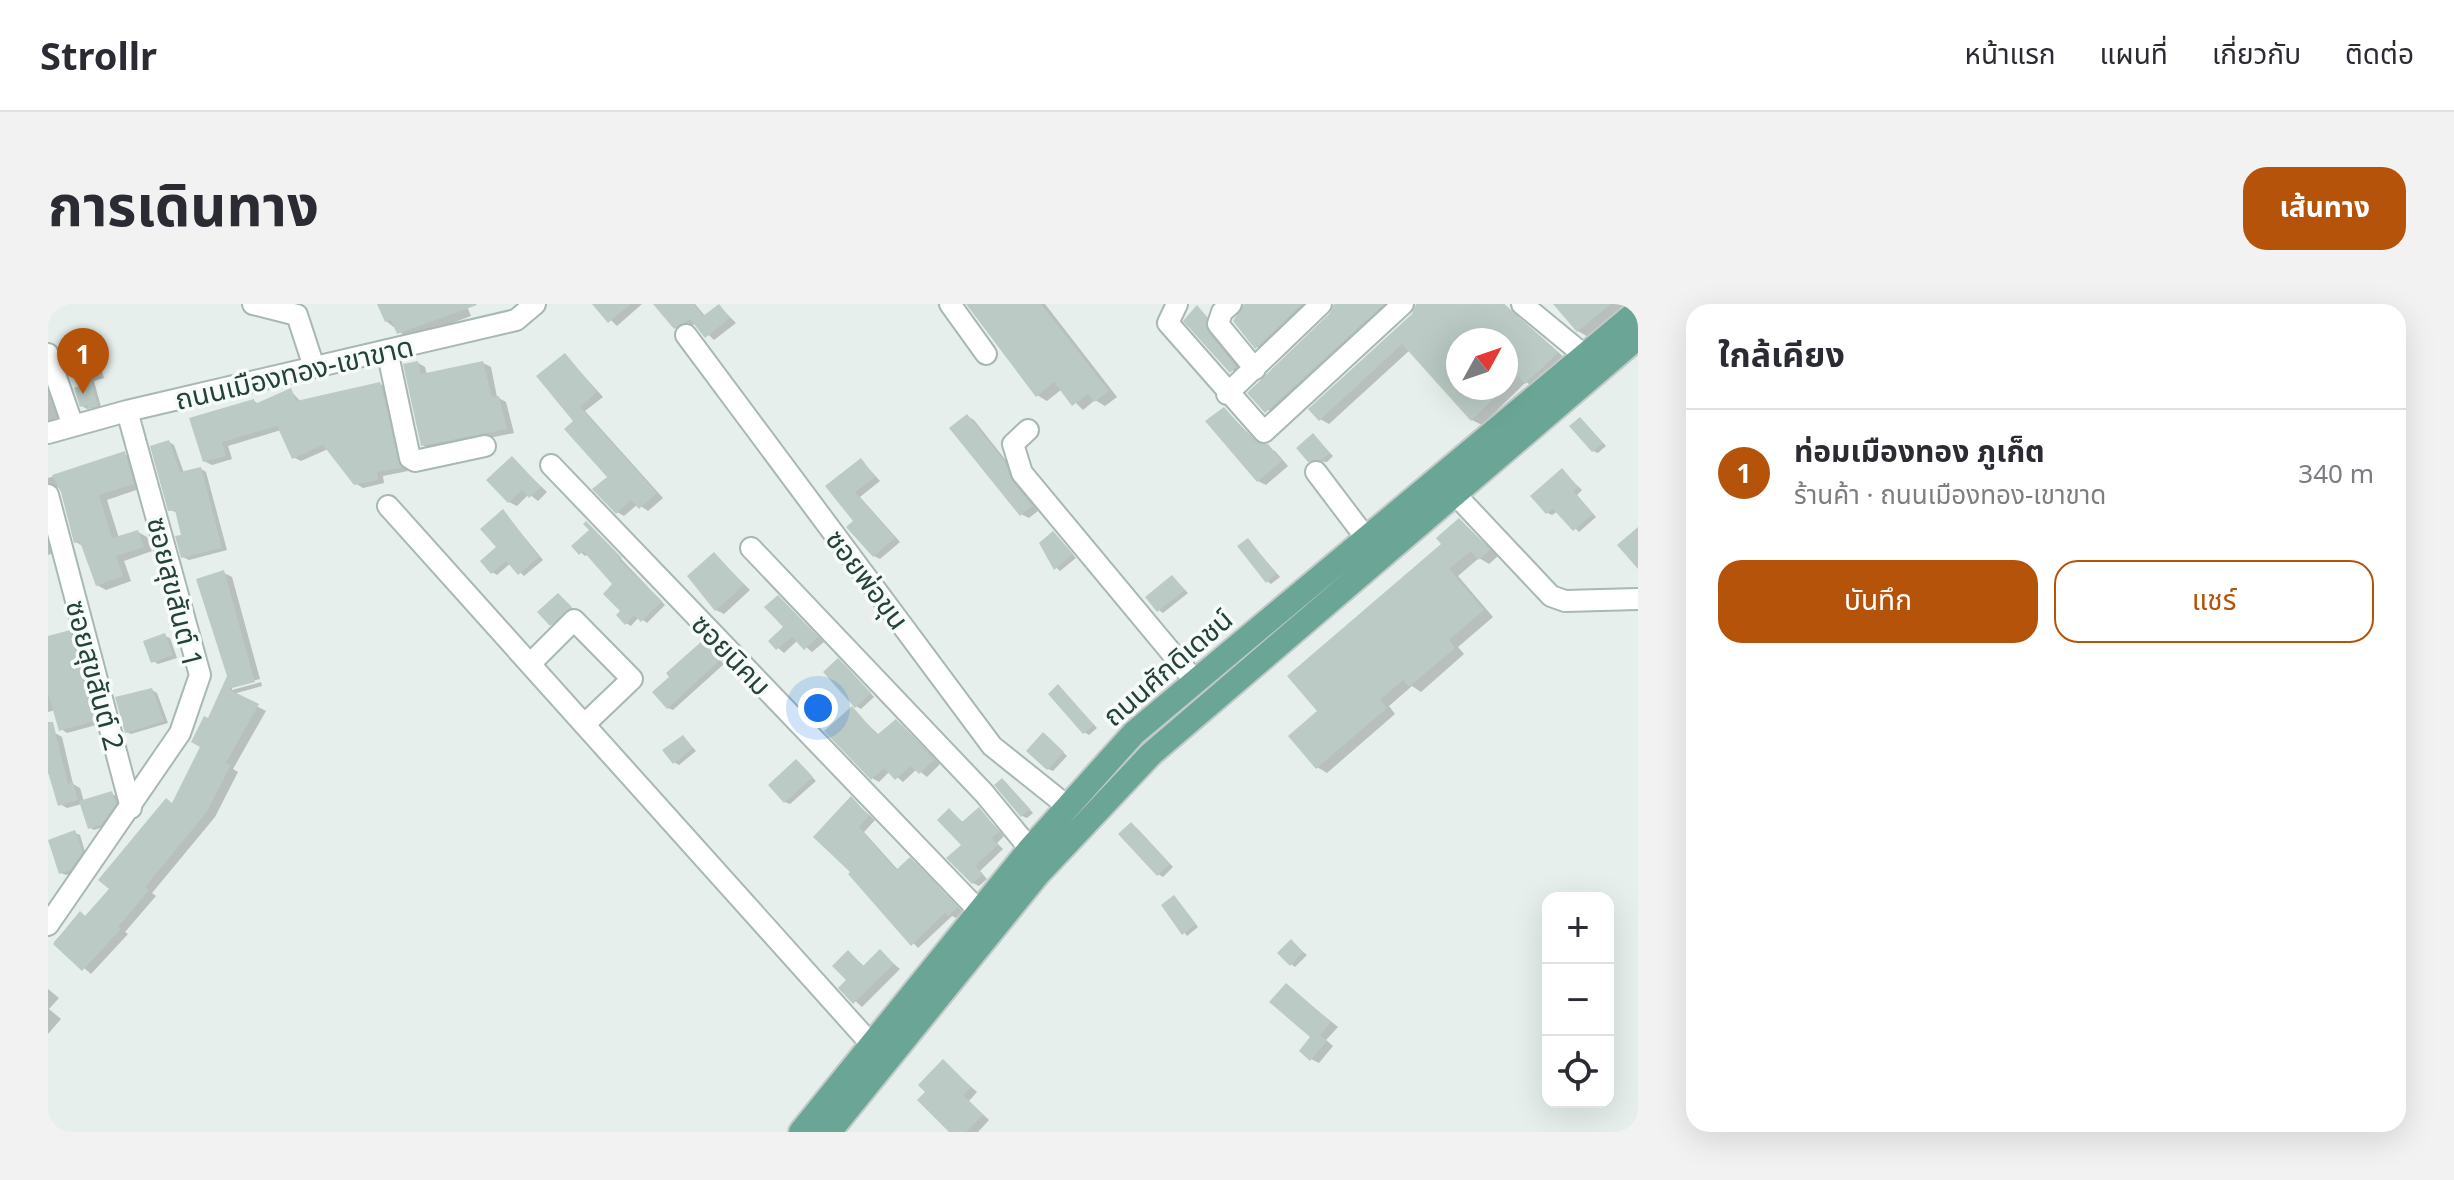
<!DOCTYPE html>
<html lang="th">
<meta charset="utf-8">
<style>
:root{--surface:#fff;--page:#f2f2f3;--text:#2b2b33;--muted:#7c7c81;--line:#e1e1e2;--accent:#b45309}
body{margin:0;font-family:"Noto Sans","Noto Sans Thai",sans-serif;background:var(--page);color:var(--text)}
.controls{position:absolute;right:24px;bottom:24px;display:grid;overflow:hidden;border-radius:16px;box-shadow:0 8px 32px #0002}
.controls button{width:72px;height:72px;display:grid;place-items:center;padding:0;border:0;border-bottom:2px solid var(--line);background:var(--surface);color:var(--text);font:40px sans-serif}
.compass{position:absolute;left:1398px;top:24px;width:72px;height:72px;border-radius:50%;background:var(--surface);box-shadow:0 8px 32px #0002;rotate:50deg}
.you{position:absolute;left:770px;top:404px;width:28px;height:28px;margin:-20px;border:6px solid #fff;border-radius:50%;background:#1a73e8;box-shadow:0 0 0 12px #1a73e833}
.badge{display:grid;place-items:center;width:52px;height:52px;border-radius:50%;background:var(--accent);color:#fff;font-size:26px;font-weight:700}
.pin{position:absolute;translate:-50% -66px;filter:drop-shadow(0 2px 4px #0008)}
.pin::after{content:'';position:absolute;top:42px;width:28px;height:24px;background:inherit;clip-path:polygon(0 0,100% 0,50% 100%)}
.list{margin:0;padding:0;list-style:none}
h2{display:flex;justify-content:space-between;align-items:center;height:104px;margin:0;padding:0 32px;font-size:34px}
h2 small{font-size:26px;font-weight:400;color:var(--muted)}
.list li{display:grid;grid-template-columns:52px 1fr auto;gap:24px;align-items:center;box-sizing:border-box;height:128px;padding:0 32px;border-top:2px solid var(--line)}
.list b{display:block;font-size:30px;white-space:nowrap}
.list p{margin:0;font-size:26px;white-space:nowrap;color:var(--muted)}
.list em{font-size:26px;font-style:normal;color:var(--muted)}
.actions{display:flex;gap:16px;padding:24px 32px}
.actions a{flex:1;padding:18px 0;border:2px solid var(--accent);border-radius:24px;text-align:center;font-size:28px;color:var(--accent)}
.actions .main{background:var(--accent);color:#fff}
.icon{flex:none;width:44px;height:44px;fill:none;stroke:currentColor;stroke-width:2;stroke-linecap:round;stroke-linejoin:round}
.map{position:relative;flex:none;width:1590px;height:828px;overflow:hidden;border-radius:24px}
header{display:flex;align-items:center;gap:48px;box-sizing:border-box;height:112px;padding:0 40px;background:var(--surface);border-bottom:2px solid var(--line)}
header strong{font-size:38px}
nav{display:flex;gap:44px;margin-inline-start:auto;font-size:28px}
.intro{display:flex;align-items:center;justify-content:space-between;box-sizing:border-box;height:192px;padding:0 48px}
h1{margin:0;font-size:56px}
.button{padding:20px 36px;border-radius:24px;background:var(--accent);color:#fff;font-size:28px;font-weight:700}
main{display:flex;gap:48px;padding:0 48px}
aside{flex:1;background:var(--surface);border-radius:24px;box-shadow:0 8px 32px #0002}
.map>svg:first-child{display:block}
.shadow{fill:#0003;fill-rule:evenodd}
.building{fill:#bbcac4}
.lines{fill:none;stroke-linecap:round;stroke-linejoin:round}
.minor-casing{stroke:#a8b8b2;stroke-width:24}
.major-casing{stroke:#c2cac8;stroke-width:28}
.minor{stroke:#fff;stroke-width:20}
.major{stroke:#6aa596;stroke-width:24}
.labels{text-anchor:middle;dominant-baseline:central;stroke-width:7;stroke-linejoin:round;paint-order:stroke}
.street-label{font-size:28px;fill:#24423a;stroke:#f7fbf9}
</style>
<header>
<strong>Strollr</strong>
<nav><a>หน้าแรก</a><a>แผนที่</a><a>เกี่ยวกับ</a><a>ติดต่อ</a></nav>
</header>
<div class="intro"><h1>การเดินทาง</h1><a class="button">เส้นทาง</a></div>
<main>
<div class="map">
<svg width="1590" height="828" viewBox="0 0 1590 828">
<rect width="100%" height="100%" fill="#e6efeb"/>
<path class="shadow" d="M 332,0 L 418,0 L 423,12 L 361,35 L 338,17 Z
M 547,0 L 594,0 L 569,22 Z
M 608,0 L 647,0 L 658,13 L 671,2 L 688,19 L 666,36 L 648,19 L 635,28 L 628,24 Z
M 919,0 L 997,0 L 1069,93 L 1057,102 L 1047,96 L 1035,106 L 1014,85 L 999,97 L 989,91 Z
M 1198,0 L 1269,0 L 1218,49 L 1209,43 Z
M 1286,0 L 1351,0 L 1228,113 L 1202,89 L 1284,10 Z
M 1369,0 L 1456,0 L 1518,55 L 1487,84 L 1478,78 L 1434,121 L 1424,116 L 1362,46 L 1281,120 L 1272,115 L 1365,11 ZM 1410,36 L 1458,36 L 1458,84 L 1410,84 Z
M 1507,0 L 1580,0 L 1540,33 L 1530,27 Z
M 1149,4 L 1166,19 L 1167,34 L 1195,68 L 1190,72 L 1138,17 Z
M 42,45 L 47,47 L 56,74 L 46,77 L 53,103 L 39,105 L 34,102 L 34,84 Z
M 517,51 L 555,93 L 537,107 L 615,194 L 600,207 L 590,200 L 576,212 L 569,208 L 561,173 L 528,117 Z
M 370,59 L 377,63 L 379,71 L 435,59 L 443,63 L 449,93 L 458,98 L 466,129 L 382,146 L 375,141 Z
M 0,75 L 14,115 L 0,119 Z
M 332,80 L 340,84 L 360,167 L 335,172 L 336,179 L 315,184 L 307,179 L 280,145 L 253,157 L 245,153 L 233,126 L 180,142 L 184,155 L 164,161 L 156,157 L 206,97 L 211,100 L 242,86 L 253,98 Z
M 1176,105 L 1211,140 L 1227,147 L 1240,162 L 1218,181 L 1210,177 Z
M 919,112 L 926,116 L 964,164 L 971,183 L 990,207 L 981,214 L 973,210 Z
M 1533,115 L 1558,142 L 1550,149 L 1545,147 Z
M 1265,132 L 1285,152 L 1279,158 L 1261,156 Z
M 121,138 L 126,141 L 136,169 L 153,165 L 158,168 L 179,246 L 141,256 L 135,253 L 136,232 L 130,209 L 122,206 Z
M 76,150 L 85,155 L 94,184 L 59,196 L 71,234 L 90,228 L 99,233 L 104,247 L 76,257 L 83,277 L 58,286 L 49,281 L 36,243 L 28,238 L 14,186 L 11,183 L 0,187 L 0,174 Z
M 464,155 L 499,188 L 490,197 L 481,190 L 469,202 L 461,198 Z
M 813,156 L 832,177 L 812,193 L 852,238 L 832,255 L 826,252 L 807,217 L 780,182 Z
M 1514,167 L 1534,186 L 1529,191 L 1548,213 L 1531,228 L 1510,207 L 1504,211 L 1500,209 L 1485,192 Z
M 456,208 L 495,256 L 476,272 L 463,259 L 449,271 L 444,268 Z
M 1412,216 L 1450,252 L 1441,260 L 1431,254 L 1410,272 L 1445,313 L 1410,343 L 1416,350 L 1373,388 L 1364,382 L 1341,402 L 1347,410 L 1279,469 L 1269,463 L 1272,407 Z
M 539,219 L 617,301 L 599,319 L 591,313 L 583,322 L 578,319 L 567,280 L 540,250 L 537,252 L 526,242 L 544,226 Z
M 0,223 L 8,248 L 0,251 Z
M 1006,230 L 1028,254 L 1012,267 L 999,254 L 1003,251 Z
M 1200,236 L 1232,273 L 1223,280 L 1219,277 Z
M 666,250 L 702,286 L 676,310 L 668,306 Z
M 176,269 L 184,273 L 212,375 L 184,382 L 184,386 L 213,378 L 214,382 L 185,390 L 218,407 L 185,465 L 190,468 L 167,513 L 104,589 L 108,592 L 77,628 L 80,630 L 43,670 L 6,638 L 32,610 L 39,613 L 64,585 L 125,500 L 154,443 L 161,417 L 181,372 Z
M 1125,274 L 1140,289 L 1115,309 L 1111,306 Z
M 730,293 L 776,338 L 764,348 L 750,336 L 736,349 L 722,337 L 737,323 Z
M 514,294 L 527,307 L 508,323 L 503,320 Z
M 22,328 L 29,332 L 52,420 L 19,429 L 13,425 L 7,406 L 0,408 L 0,335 Z
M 117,332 L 122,334 L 129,354 L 110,360 L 105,357 Z
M 659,342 L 676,360 L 625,406 L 620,404 Z
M 795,359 L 826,393 L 813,405 L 808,402 Z
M 1011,383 L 1049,424 L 1041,431 L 1036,428 Z
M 104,386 L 109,389 L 120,419 L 83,430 L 78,428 Z
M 804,405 L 832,432 L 848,417 L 854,421 L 892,460 L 879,473 L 869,465 L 855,478 L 842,467 L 831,478 L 824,474 Z
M 7,429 L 14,433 L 25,480 L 32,484 L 36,498 L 64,490 L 68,492 L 72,503 L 58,522 L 46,526 L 41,523 L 34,500 L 19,504 L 12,500 L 0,468 L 0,431 Z
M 635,433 L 648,447 L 631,461 L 626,458 Z
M 1000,434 L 1019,452 L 1005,467 L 1000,465 Z
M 749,457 L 768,477 L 742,500 L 737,498 Z
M 958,479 L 985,509 L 979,514 L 974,512 Z
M 803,495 L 827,516 L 816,528 L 850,566 L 862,556 L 869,560 L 915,608 L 908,614 L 904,612 L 870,644 L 803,570 Z
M 931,505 L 956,532 L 949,539 L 955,545 L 932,567 L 939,575 L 931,582 L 925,579 L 916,541 L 902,507 L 916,519 Z
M 1088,523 L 1125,563 L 1115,573 L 1110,570 Z
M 27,529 L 32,531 L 38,551 L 27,568 L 18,571 L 13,569 Z
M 1126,593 L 1150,623 L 1139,632 L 1116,601 Z
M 1243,638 L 1259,651 L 1247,663 L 1243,660 Z
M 800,648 L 817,663 L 832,648 L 852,665 L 814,703 L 793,684 L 800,676 Z
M 1238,681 L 1290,723 L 1278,736 L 1285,742 L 1271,759 L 1263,755 L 1265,733 Z
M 0,685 L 11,694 L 1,705 L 13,715 L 0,730 Z
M 895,758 L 929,788 L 921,797 L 941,816 L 930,828 L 904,828 L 880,788 Z"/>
<path class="building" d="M 329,0 L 428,0 L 429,1 L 349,30 L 343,16 L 337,18 Z
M 544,0 L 583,0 L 560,19 Z
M 605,0 L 645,0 L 655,12 L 671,0 L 682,14 L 657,34 L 642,15 L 626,25 Z
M 918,0 L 993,0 L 1061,87 L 1046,98 L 1040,90 L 1024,102 L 1006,78 L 988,93 Z
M 1196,0 L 1254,0 L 1207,45 L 1185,17 Z
M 1286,0 L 1336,0 L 1217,109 L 1199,89 L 1282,9 Z
M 1368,0 L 1456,0 L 1510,49 L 1477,80 L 1470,72 L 1458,82 L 1458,36 L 1410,36 L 1410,84 L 1456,84 L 1423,117 L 1354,40 L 1271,117 L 1260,105 L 1364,10 Z
M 1505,0 L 1563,0 L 1529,28 Z
M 1149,1 L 1159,13 L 1160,28 L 1188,63 L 1182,69 L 1135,17 Z
M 42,42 L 53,71 L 42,75 L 50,102 L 40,104 L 39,101 L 32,103 L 26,84 L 32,82 L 20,51 Z
M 517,49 L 549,88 L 532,103 L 609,189 L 591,205 L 583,196 L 568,210 L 544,185 L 559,173 L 516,125 L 525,117 L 488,72 Z
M 370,57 L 373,70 L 435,57 L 444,93 L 451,92 L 459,125 L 373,142 L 355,60 Z
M 332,78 L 353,164 L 329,168 L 330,176 L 306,181 L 275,141 L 244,155 L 229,122 L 174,138 L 178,152 L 155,158 L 141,114 L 206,95 L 207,100 L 243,84 L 248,97 Z
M 1176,103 L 1206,137 L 1220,140 L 1234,157 L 1209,178 L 1157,117 Z
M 919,110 L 957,158 L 964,177 L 984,202 L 972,212 L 901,124 Z
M 1532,113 L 1555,139 L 1544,148 L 1521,122 Z
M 1265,129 L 1282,149 L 1273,156 L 1260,158 L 1248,144 Z
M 121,136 L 132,168 L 153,163 L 174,244 L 133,254 L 127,232 L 133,231 L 127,206 L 120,207 L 102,142 Z
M 77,147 L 86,180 L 51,191 L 64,234 L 90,226 L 96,243 L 68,252 L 75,272 L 48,282 L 32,238 L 26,239 L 13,188 L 4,171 Z
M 464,152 L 493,183 L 481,194 L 474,186 L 460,199 L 438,176 Z
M 813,154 L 827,173 L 807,188 L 847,234 L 825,253 L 798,223 L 805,217 L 777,182 Z
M 1514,164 L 1530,183 L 1525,187 L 1545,210 L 1525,227 L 1505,205 L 1498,210 L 1482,192 Z
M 455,205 L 491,253 L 470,271 L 458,257 L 443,270 L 432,257 L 448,243 L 432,225 Z
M 1411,214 L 1442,246 L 1430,256 L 1423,247 L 1401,265 L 1436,306 L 1401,336 L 1407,344 L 1361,383 L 1355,376 L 1332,396 L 1339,404 L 1268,465 L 1240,432 L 1269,407 L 1239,372 L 1393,240 L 1388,234 Z
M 538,217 L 574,254 L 571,256 L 614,297 L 593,318 L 586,311 L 577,321 L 568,311 L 572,307 L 555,290 L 564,280 L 535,247 L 531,251 L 523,242 L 541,226 L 535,220 Z
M 1590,223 L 1590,265 L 1569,241 Z
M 1005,227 L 1025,250 L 1006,266 L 991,239 Z
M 1200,234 L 1228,270 L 1218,279 L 1189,242 Z
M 666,248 L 696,281 L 667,307 L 639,272 Z
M 176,266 L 207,378 L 180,385 L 211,400 L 178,459 L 183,461 L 158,509 L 97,583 L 101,586 L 70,623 L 73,625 L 34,667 L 5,640 L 32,607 L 37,612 L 61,585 L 50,576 L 118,494 L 124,499 L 152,443 L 143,438 L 156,412 L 160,414 L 179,372 L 148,275 Z
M 1124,271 L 1137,286 L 1109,308 L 1097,293 Z
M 510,289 L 524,303 L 502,322 L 489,308 Z
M 730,291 L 770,333 L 756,346 L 744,333 L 728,346 L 720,337 L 735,323 L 716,303 Z
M 22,326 L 46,417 L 11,427 L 0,389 L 0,332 Z
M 117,329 L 125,351 L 103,359 L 95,337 Z
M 654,337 L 672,356 L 619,405 L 604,388 L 621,373 L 618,369 Z
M 790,354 L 823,389 L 807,404 L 775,368 Z
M 1010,380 L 1046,421 L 1035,430 L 1000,390 Z
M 104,384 L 116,417 L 77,429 L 67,393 Z
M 804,402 L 829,431 L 848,415 L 886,456 L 871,470 L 863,462 L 847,476 L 836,464 L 823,476 L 776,427 Z
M 0,418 L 5,418 L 20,480 L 25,478 L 30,496 L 10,502 L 0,468 Z
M 995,428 L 1016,448 L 999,466 L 978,447 Z
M 635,431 L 645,444 L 625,460 L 614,446 Z
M 748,455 L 765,473 L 736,499 L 720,481 Z
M 954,474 L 982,505 L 973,513 L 946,481 Z
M 64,487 L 68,500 L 53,521 L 40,525 L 31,497 Z
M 803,492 L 821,512 L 811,523 L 848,566 L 862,553 L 910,603 L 900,612 L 897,609 L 863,642 L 800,570 L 802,568 L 765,533 Z
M 931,503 L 951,528 L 944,534 L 950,541 L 927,562 L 935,570 L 924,580 L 898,554 L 913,541 L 889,516 L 901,504 L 914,518 Z
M 1083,518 L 1122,560 L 1109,572 L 1070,530 Z
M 27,526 L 35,548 L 22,566 L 11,570 L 0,536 Z
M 1126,591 L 1148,620 L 1134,631 L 1113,601 Z
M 1243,635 L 1255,648 L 1242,662 L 1229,649 Z
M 832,645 L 846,660 L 805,700 L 790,684 L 798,676 L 784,662 L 800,646 L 815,662 Z
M 1238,679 L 1283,718 L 1272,731 L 1279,737 L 1262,757 L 1251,747 L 1262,733 L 1221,698 Z
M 895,755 L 923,783 L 915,791 L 935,811 L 918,828 L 901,828 L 869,796 L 877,788 L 870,781 Z"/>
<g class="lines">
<defs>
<path id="minor" d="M 205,0 L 249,11 L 266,63
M 902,0 L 938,50
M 1129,0 L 1120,19 L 1216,128 L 1355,0
M 1183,0 L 1174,8 L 1170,20 L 1207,65
M 1474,0 L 1536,51 L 1546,63
M 638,31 L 944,442 L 1019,502
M 339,46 L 362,154 L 367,157 L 437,142
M 0,50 L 25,122
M 1179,90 L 1273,0
M 980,126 L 965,140 L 974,169 L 1147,377
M 0,129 L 79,107 L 468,16 L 487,0
M 503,161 L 932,608
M 1268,168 L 1318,234
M 1405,188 L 1503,292 L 1517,297 L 1590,295
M 0,191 L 83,504
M 340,202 L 823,740
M 703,244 L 936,489 L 982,545
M 484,358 L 526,316 L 584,375 L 538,419
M 0,621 L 132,429 L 152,371 L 79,107"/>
<path id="major" d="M 753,828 L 982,545 L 1086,429 L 1590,7
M 781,828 L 990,570 L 1103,450 L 1590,33"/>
</defs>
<use href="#minor" class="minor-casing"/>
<use href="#major" class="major-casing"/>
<use href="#minor" class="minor"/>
<use href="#major" class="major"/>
</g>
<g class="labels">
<g class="street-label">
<text transform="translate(246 68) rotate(-13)">ถนนเมืองทอง-เขาขาด</text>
<text transform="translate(820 275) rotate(53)">ซอยพ่อขุน</text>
<text transform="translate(128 288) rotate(76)">ซอยสุขสันต์ 1</text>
<text transform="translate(684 350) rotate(46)">ซอยนิคม</text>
<text transform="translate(1119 363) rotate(-41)">ถนนศักดิเดชน์</text>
<text transform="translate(48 371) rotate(75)">ซอยสุขสันต์ 2</text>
</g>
</g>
</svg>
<div class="controls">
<button>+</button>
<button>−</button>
<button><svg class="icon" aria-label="locate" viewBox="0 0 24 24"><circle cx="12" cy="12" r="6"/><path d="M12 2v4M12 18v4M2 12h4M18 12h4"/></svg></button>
</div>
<svg class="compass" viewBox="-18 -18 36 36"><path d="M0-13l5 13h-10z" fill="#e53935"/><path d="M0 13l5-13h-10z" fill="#7c7c81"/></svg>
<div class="you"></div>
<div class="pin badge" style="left:35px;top:90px">1</div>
</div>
<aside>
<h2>ใกล้เคียง<small></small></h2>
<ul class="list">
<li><span class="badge">1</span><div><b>ท่อมเมืองทอง ภูเก็ต</b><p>ร้านค้า · ถนนเมืองทอง-เขาขาด</p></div><em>340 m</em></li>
</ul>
<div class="actions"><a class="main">บันทึก</a><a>แชร์</a></div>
</aside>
</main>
